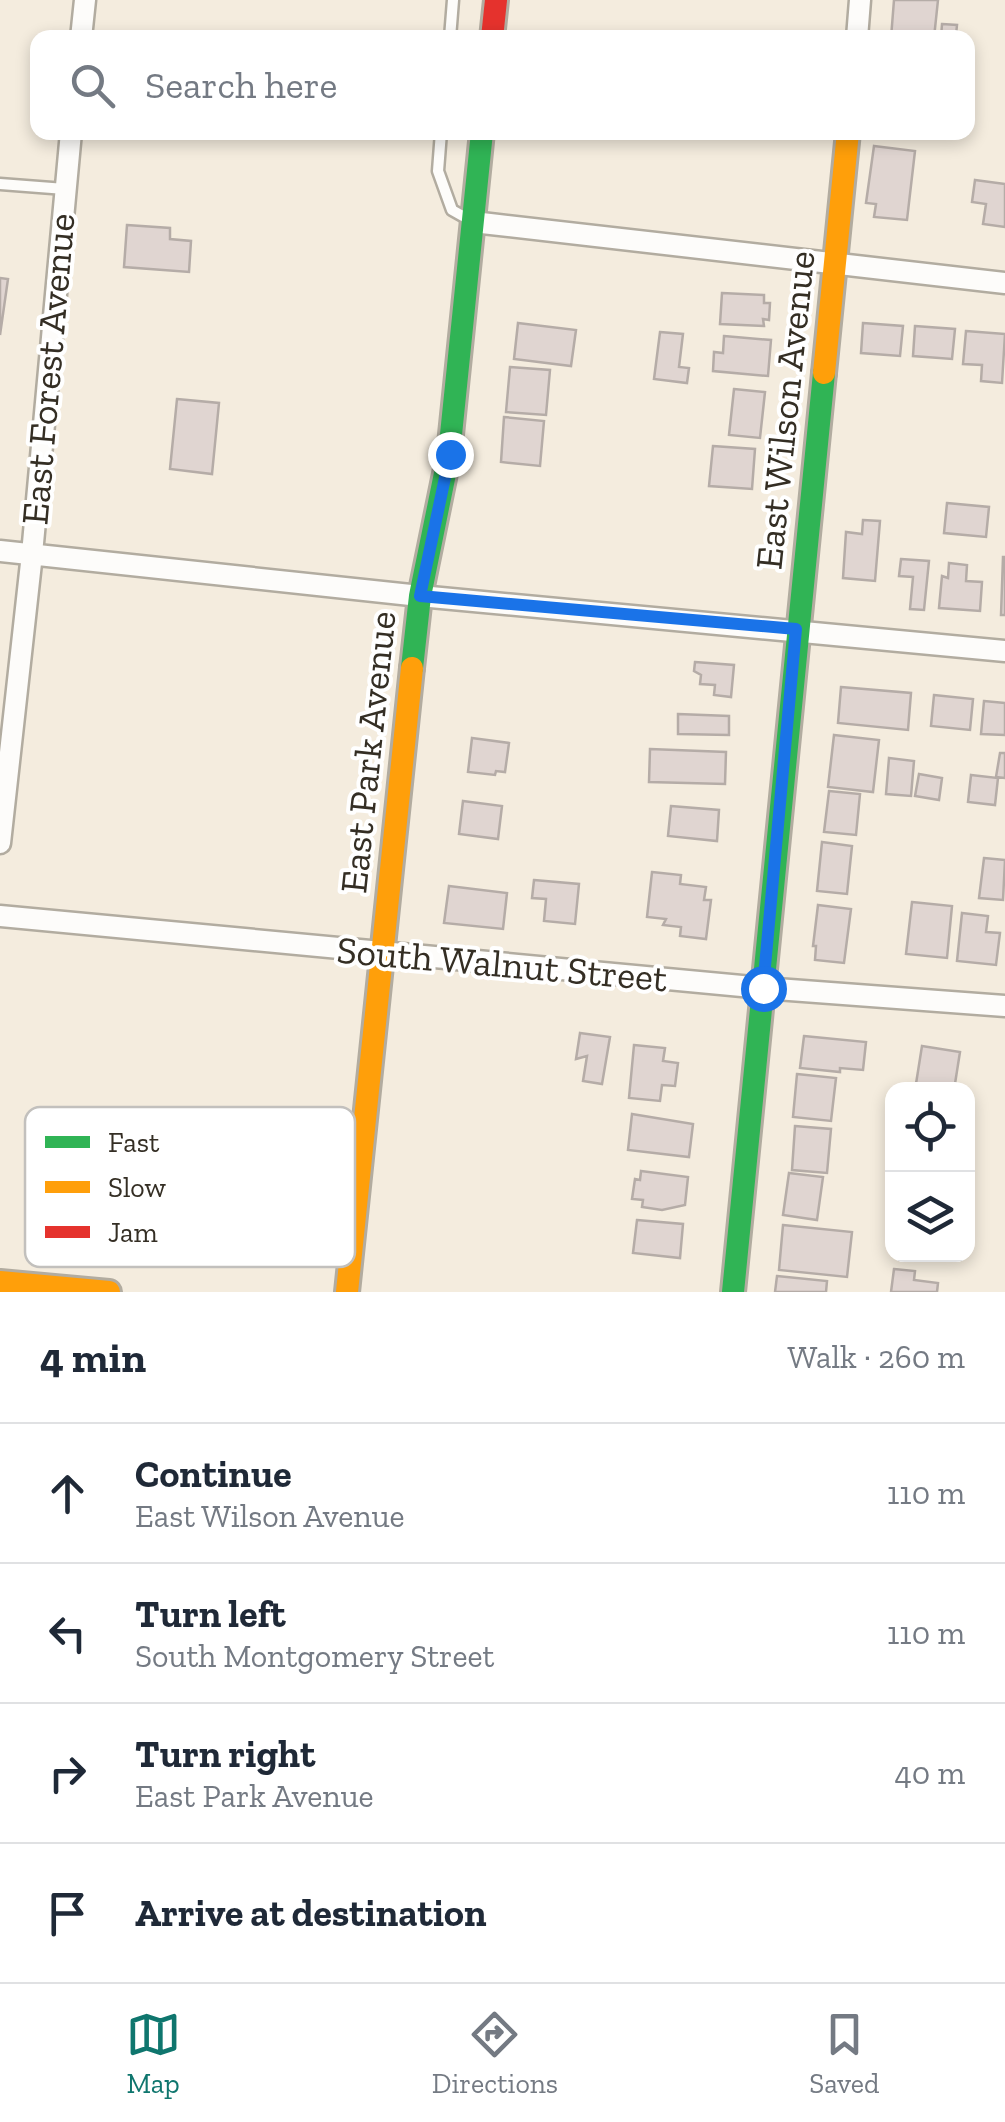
<!DOCTYPE html>
<meta charset="utf-8">
<style>
:root{--surface:#fff;--page:#f6f6f7;--text:#1f2937;--muted:#747a83;--line:#e0e1e3;--accent:#0f766e}
body{margin:0;font-family:"Zilla Slab",serif;background:var(--page);color:var(--text)}
.controls{position:absolute;right:30px;bottom:30px;display:grid;overflow:hidden;border-radius:20px;box-shadow:0 5px 15px #0003}
.controls button{width:90px;height:90px;display:grid;place-items:center;padding:0;border:0;border-bottom:2px solid var(--line);background:var(--surface);color:var(--text);font:50px sans-serif}
.stop{position:absolute;width:30px;height:30px;margin:-22px;border:8px solid #1a73e8;border-radius:50%;background:#fff}
.stop.end{background:#1a73e8;border-color:#fff;box-shadow:0 2px 10px #0008}
.list{margin:0;padding:0;list-style:none}
h2{display:flex;justify-content:space-between;align-items:center;height:130px;margin:0;padding:0 40px;font-size:42px}
h2 small{font-size:32px;font-weight:400;color:var(--muted)}
.list li{display:grid;grid-template-columns:65px 1fr auto;gap:30px;align-items:center;box-sizing:border-box;height:140px;padding:0 40px;border-top:2px solid var(--line)}
.list b{display:block;font-size:38px;white-space:nowrap}
.list p{margin:0;font-size:32px;white-space:nowrap;color:var(--muted)}
.list em{font-size:32px;font-style:normal;color:var(--muted)}
.icon{flex:none;width:55px;height:55px;fill:none;stroke:currentColor;stroke-width:2;stroke-linecap:round;stroke-linejoin:round}
.map{position:relative;flex:none;width:1005px;height:1292px;overflow:hidden}
.search{position:absolute;background:var(--surface);box-shadow:0 5px 15px #0003;left:30px;right:30px;top:30px;height:110px;display:flex;align-items:center;gap:25px;box-sizing:border-box;padding:0 35px;border-radius:20px;color:var(--muted);font-size:38px}
.sheet{height:690px;background:var(--surface)}
nav{display:flex;justify-content:space-around;align-items:center;box-sizing:border-box;height:140px;border-top:2px solid var(--line);background:var(--surface);font-size:28px;color:var(--muted)}
nav a{display:grid;justify-items:center;gap:5px}
nav .on{color:var(--accent)}
.map>svg:first-child{display:block}
.building{fill:#e0d5d1;stroke:#b5aca7;stroke-width:2.5}
.lines{fill:none;stroke-linecap:round;stroke-linejoin:round}
.lane-casing{stroke:#b2aca0;stroke-width:15}
.street-casing{stroke:#b2aca0;stroke-width:25}
.fast-casing{stroke:#b2aca0;stroke-width:28}
.slow-casing{stroke:#b2aca0;stroke-width:28}
.jam-casing{stroke:#b2aca0;stroke-width:28}
.lane{stroke:#fdfcfa;stroke-width:10}
.street{stroke:#fdfcfa;stroke-width:20}
.fast{stroke:#30b455;stroke-width:22}
.slow{stroke:#ff9f0a;stroke-width:22}
.jam{stroke:#e5322d;stroke-width:22}
.route{stroke:#1a73e8;stroke-width:12}
.labels{text-anchor:middle;dominant-baseline:central;stroke-width:8;stroke-linejoin:round;paint-order:stroke}
.street-label{font-size:38px;fill:#342e24;stroke:#fff}
.key{fill:#fff;stroke:#c2c0bd;stroke-width:2.5}
.key-label{font-size:28px;fill:#342e24}
</style>
<div class="map">
<svg width="1005" height="1292" viewBox="0 0 1005 1292">
<rect width="100%" height="100%" fill="#f4ecde"/>
<path class="building" d="M 894,0 L 938,0 L 934,38 L 891,38 Z
M 942,24 L 957,25 L 956,35 L 945,34 L 941,38 Z
M 874,146 L 915,151 L 907,220 L 874,217 L 876,204 L 866,203 Z
M 975,180 L 1005,184 L 1005,227 L 983,224 L 986,204 L 972,202 Z
M 127,225 L 170,228 L 170,239 L 191,241 L 189,272 L 124,267 Z
M 0,278 L 8,279 L 0,335 Z
M 722,293 L 764,295 L 764,303 L 770,303 L 769,320 L 763,319 L 764,326 L 720,324 Z
M 518,323 L 576,330 L 571,366 L 514,359 Z
M 863,323 L 903,326 L 900,356 L 861,353 Z
M 915,326 L 955,329 L 952,359 L 913,356 Z
M 966,331 L 1005,334 L 1002,383 L 981,381 L 982,365 L 963,364 Z
M 660,332 L 683,334 L 679,367 L 689,368 L 687,383 L 654,379 Z
M 724,336 L 771,340 L 768,376 L 713,371 L 714,352 L 723,353 Z
M 510,367 L 550,370 L 546,415 L 506,412 Z
M 734,389 L 765,392 L 760,438 L 729,435 Z
M 177,399 L 219,403 L 212,474 L 170,469 Z
M 504,417 L 544,421 L 540,466 L 501,462 Z
M 713,446 L 755,449 L 752,489 L 709,486 Z
M 947,503 L 989,507 L 986,537 L 944,533 Z
M 863,520 L 880,521 L 875,581 L 843,578 L 846,532 L 862,534 Z
M 1003,557 L 1005,557 L 1005,615 L 1001,615 Z
M 901,559 L 929,561 L 924,610 L 910,609 L 913,577 L 899,576 Z
M 949,563 L 967,565 L 966,581 L 982,582 L 980,611 L 939,608 L 942,576 L 948,578 Z
M 695,662 L 734,665 L 731,697 L 714,695 L 715,685 L 700,684 L 701,675 L 694,671 Z
M 841,687 L 911,693 L 908,730 L 838,723 Z
M 934,695 L 973,699 L 970,730 L 931,726 Z
M 984,701 L 1005,703 L 1005,735 L 981,734 Z
M 678,714 L 729,716 L 729,735 L 678,734 Z
M 834,735 L 879,740 L 873,792 L 828,787 Z
M 472,738 L 509,743 L 505,772 L 496,771 L 495,775 L 468,772 Z
M 650,749 L 726,752 L 725,784 L 649,782 Z
M 1000,753 L 1005,753 L 1005,778 L 996,777 Z
M 889,758 L 914,761 L 911,796 L 886,794 Z
M 919,774 L 942,778 L 939,800 L 915,796 Z
M 971,775 L 998,778 L 995,805 L 968,802 Z
M 829,791 L 860,794 L 856,835 L 824,832 Z
M 463,801 L 502,806 L 498,839 L 459,834 Z
M 671,806 L 719,810 L 717,841 L 668,836 Z
M 822,842 L 852,846 L 847,894 L 817,891 Z
M 984,858 L 1005,860 L 1003,900 L 979,898 Z
M 652,872 L 681,875 L 680,884 L 706,887 L 704,900 L 711,900 L 706,939 L 680,936 L 681,927 L 663,925 L 666,919 L 647,917 Z
M 534,880 L 579,884 L 575,924 L 544,921 L 546,899 L 532,898 Z
M 449,886 L 507,893 L 503,929 L 444,923 Z
M 912,902 L 952,906 L 947,958 L 906,954 Z
M 818,905 L 851,909 L 844,963 L 815,960 L 816,946 L 813,946 Z
M 962,913 L 988,916 L 986,932 L 1000,933 L 996,965 L 957,961 Z
M 580,1033 L 610,1037 L 602,1084 L 583,1081 L 587,1056 L 576,1059 Z
M 804,1036 L 866,1042 L 863,1070 L 840,1068 L 840,1072 L 800,1068 Z
M 634,1045 L 665,1048 L 663,1061 L 678,1063 L 675,1086 L 662,1085 L 660,1101 L 629,1098 Z
M 922,1046 L 960,1052 L 954,1090 L 915,1090 Z
M 797,1074 L 836,1078 L 831,1121 L 793,1117 Z
M 632,1114 L 693,1124 L 689,1157 L 628,1150 Z
M 795,1126 L 831,1129 L 827,1173 L 792,1170 Z
M 641,1171 L 688,1177 L 685,1205 L 662,1210 L 642,1207 L 643,1200 L 632,1199 L 635,1179 L 640,1180 Z
M 789,1173 L 823,1177 L 817,1220 L 783,1215 Z
M 637,1220 L 683,1224 L 680,1258 L 633,1253 Z
M 783,1225 L 852,1232 L 847,1277 L 779,1270 Z
M 894,1269 L 915,1271 L 914,1280 L 938,1283 L 937,1292 L 891,1292 Z
M 777,1276 L 827,1281 L 826,1292 L 775,1292 Z"/>
<g class="lines">
<defs>
<path id="lane" d="M 450,38 L 453,0
M 441,132 L 438,171 L 452,210 L 468,219
M 0,184 L 65,189"/>
<path id="street" d="M 81,38 L 85,0
M 857,38 L 860,0
M 473,222 L 1005,283
M 0,551 L 420,596 L 1005,651
M 0,843 L 32,554 L 71,132
M 0,916 L 763,988 L 1005,1006"/>
<path id="fast" d="M 412,668 L 420,596 L 449,454 L 482,132
M 733,1292 L 824,373"/>
<path id="slow" d="M 824,373 L 848,132
M 0,1282 L 109,1292
M 347,1292 L 412,668"/>
<path id="jam" d="M 492,38 L 496,0"/>
</defs>
<use href="#lane" class="lane-casing"/>
<use href="#street" class="street-casing"/>
<use href="#fast" class="fast-casing"/>
<use href="#slow" class="slow-casing"/>
<use href="#jam" class="jam-casing"/>
<use href="#lane" class="lane"/>
<use href="#street" class="street"/>
<use href="#fast" class="fast"/>
<use href="#slow" class="slow"/>
<use href="#jam" class="jam"/>
</g>
<g class="lines">
<path class="route" d="M 450,454 L 420,596 L 796,629 L 763,988"/>
</g>
<g class="labels">
<g class="street-label">
<text transform="translate(48 369) rotate(-85)">East Forest Avenue</text>
<text transform="translate(785 410) rotate(-84)">East Wilson Avenue</text>
<text transform="translate(368 752) rotate(-84)">East Park Avenue</text>
<text transform="translate(502 964) rotate(5)">South Walnut Street</text>
</g>
</g>
<rect x="25" y="1107" width="330" height="160" rx="15" class="key"/>
<rect x="45" y="1136" width="45" height="12" fill="#30b455"/>
<rect x="45" y="1181" width="45" height="12" fill="#ff9f0a"/>
<rect x="45" y="1226" width="45" height="12" fill="#e5322d"/>
<g class="key-label">
<text x="108" y="1152">Fast</text>
<text x="108" y="1197">Slow</text>
<text x="108" y="1242">Jam</text>
</g>
</svg>
<div class="controls">
<button><svg class="icon" aria-label="locate" viewBox="0 0 24 24"><circle cx="12" cy="12" r="6"/><path d="M12 2v4M12 18v4M2 12h4M18 12h4"/></svg></button>
<button><svg class="icon" aria-label="layers" viewBox="0 0 24 24"><path d="M12 4l9 5-9 5-9-5zM3 14l9 5 9-5"/></svg></button>
</div>
<div class="stop" style="left:763px;top:988px"></div>
<div class="stop end" style="left:450px;top:454px"></div>
<div class="search"><svg class="icon" aria-label="search" viewBox="0 0 24 24"><circle cx="10" cy="10" r="6"/><path d="M15 15l6 6"/></svg>Search here</div>
</div>
<section class="sheet">
<h2>4 min<small>Walk · 260 m</small></h2>
<ul class="list">
<li><svg class="icon" aria-label="ahead" viewBox="0 0 24 24"><path d="M12 20V5M6 11l6-6 6 6"/></svg><div><b>Continue</b><p>East Wilson Avenue</p></div><em>110 m</em></li>
<li><svg class="icon" aria-label="left" viewBox="0 0 24 24"><path d="M17 20v-9H6M10 6l-5 5 5 5"/></svg><div><b>Turn left</b><p>South Montgomery Street</p></div><em>110 m</em></li>
<li><svg class="icon" aria-label="right" viewBox="0 0 24 24"><path d="M7 20v-9h11M14 6l5 5-5 5"/></svg><div><b>Turn right</b><p>East Park Avenue</p></div><em>40 m</em></li>
<li><svg class="icon" aria-label="arrive" viewBox="0 0 24 24"><path d="M6 21V4h12l-3 4 3 4H6"/></svg><div><b>Arrive at destination</b></div></li>
</ul>
</section>
<nav>
<a class="on"><svg class="icon" aria-label="map" viewBox="0 0 24 24"><path d="M3 6l6-2 6 2 6-2v14l-6 2-6-2-6 2zM9 4v14M15 6v14"/></svg>Map</a>
<a><svg class="icon" aria-label="directions" viewBox="0 0 24 24"><path d="M12 3l9 9-9 9-9-9zM9 14v-3h6M13 9l2 2-2 2"/></svg>Directions</a>
<a><svg class="icon" aria-label="saved" viewBox="0 0 24 24"><path d="M7 4h10v16l-5-4-5 4z"/></svg>Saved</a>
</nav>
